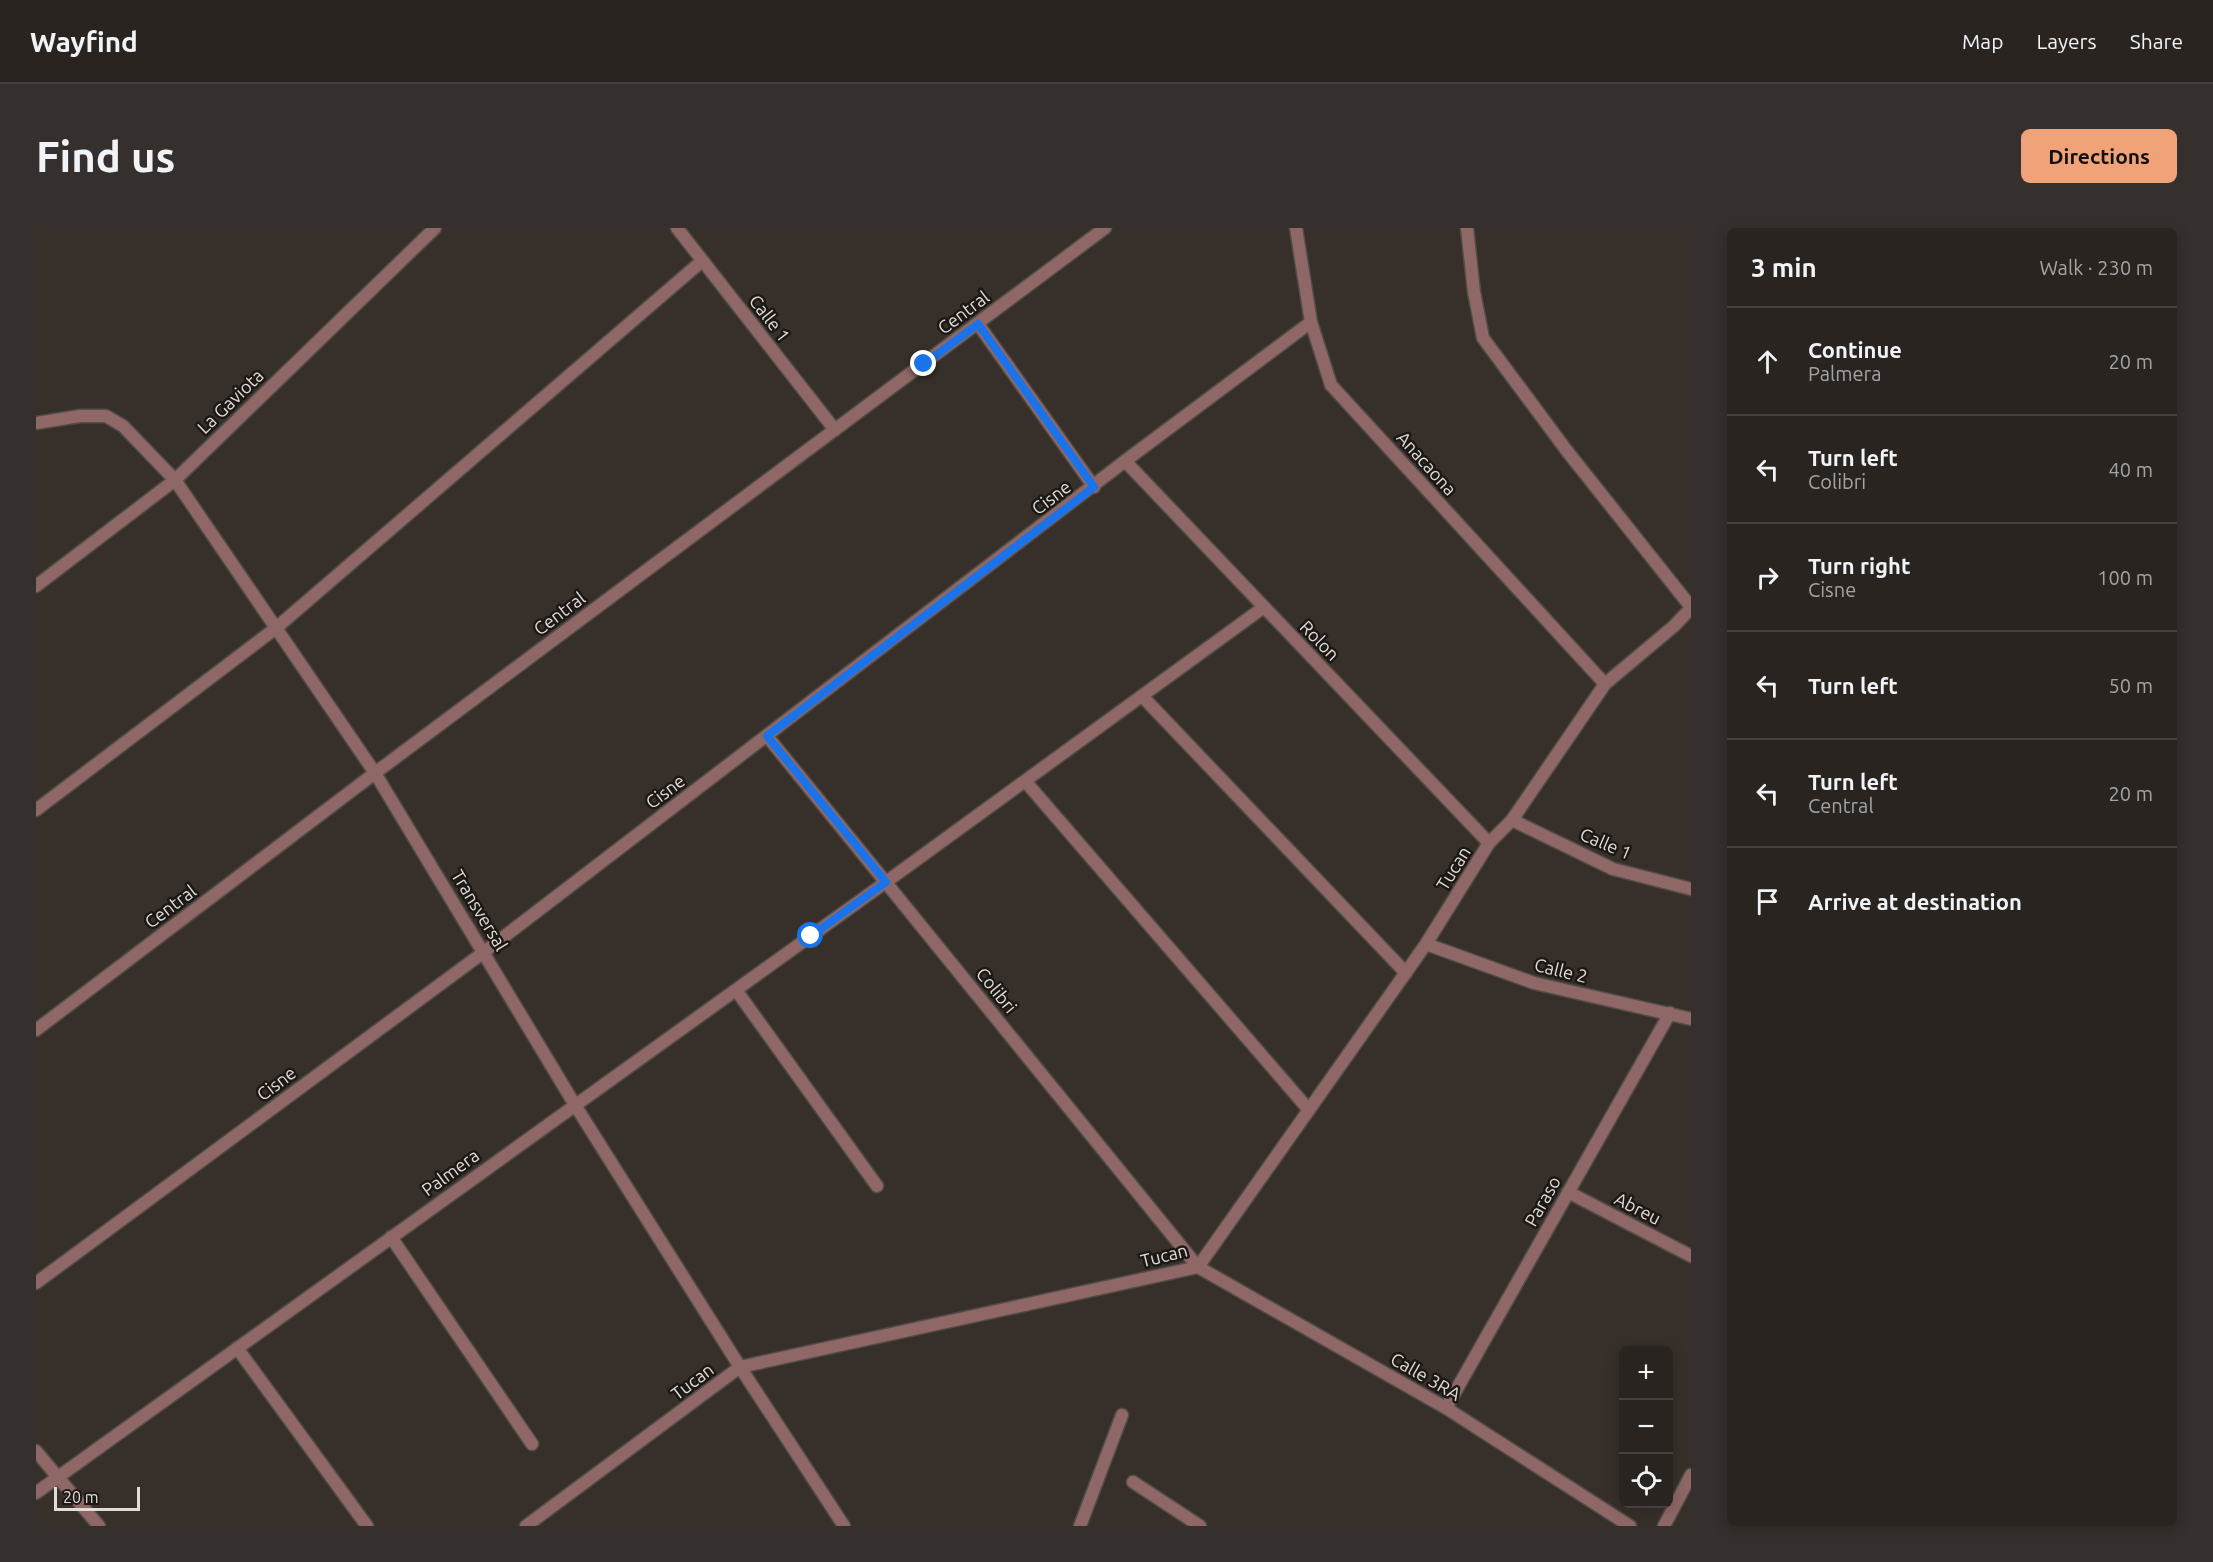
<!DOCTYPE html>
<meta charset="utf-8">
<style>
:root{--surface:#292420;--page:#35302d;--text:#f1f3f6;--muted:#a5a4a5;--line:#45413e;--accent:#f0a279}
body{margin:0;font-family:Ubuntu,sans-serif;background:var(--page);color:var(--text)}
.controls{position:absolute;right:18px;bottom:18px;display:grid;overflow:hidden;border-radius:9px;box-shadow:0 3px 15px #0003}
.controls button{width:54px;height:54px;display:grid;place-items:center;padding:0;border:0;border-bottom:2px solid var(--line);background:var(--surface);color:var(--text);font:30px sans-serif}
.scale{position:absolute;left:18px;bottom:15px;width:86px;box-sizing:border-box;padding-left:6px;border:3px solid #e1dcd8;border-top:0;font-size:16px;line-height:21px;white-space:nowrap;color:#e1dcd8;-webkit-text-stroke:4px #1c1816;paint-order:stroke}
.stop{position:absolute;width:18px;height:18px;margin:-14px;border:4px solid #1a73e8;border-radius:50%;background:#fff}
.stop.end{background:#1a73e8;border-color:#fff;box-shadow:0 2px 6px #0008}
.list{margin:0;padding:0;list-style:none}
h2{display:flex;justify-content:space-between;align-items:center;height:78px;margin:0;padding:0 24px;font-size:26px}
h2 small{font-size:20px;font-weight:400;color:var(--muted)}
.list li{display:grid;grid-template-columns:39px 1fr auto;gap:18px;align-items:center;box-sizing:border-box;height:108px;padding:0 24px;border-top:2px solid var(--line)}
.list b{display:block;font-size:22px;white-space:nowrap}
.list p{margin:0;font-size:20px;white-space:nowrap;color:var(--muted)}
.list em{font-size:20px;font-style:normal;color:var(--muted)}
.icon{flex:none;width:33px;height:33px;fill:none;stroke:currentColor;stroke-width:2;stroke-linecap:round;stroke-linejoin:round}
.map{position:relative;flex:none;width:1655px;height:1298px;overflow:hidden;border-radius:9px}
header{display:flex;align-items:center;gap:36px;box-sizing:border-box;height:84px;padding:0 30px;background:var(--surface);border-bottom:2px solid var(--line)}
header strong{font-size:28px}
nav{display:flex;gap:33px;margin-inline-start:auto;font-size:21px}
.intro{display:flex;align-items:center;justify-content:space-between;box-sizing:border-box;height:144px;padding:0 36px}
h1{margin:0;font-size:42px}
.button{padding:15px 27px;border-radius:9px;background:var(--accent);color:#111;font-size:21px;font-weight:700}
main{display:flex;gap:36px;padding:0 36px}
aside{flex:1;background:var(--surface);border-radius:9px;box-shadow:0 3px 15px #0003}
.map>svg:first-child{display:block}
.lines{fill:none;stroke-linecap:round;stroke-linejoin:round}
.minor-casing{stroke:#524c46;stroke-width:15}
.minor{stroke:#8f6767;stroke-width:12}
.route{stroke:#1a73e8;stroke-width:8}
.labels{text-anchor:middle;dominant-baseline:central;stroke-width:5;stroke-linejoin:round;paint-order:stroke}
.street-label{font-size:18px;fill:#e1dcd8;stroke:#1c1816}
</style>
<header>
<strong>Wayfind</strong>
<nav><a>Map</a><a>Layers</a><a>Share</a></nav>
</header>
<div class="intro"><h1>Find us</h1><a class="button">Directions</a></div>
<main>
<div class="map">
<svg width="1655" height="1298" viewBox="0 0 1655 1298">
<rect width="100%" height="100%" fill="#37302a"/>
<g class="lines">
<defs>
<path id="minor" d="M 641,0 L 799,202
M 1260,0 L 1275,94 L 1295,157 L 1569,456
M 1431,0 L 1438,64 L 1447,110 L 1531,223 L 1655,379
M 942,96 L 1058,259
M 0,195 L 44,188 L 70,188 L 87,198 L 139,252 L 339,545 L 539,877 L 704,1139 L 808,1298
M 1089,233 L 1453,615
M 0,358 L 139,252 L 399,0
M 1106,468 L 1370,745
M 731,508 L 1162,1039 L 1410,1180 L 1594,1298
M 989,553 L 1273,882
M 0,582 L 240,400 L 666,33
M 1476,592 L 1577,641 L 1655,661
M 1390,716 L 1498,755 L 1655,791
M 700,762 L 841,958
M 0,802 L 339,545 L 1069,0
M 1532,964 L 1655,1028
M 355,1009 L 496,1216
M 0,1055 L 448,724 L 1089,233 L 1275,94
M 201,1120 L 331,1298
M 1410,1180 L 1634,785
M 0,1223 L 63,1298
M 1097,1254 L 1164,1298
M 0,1265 L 850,654 L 1228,379
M 490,1298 L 704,1139 L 1162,1039 L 1390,716 L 1453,615 L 1476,592 L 1569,456 L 1638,398 L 1655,380
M 1044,1298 L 1086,1187
M 1628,1298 L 1655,1247"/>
</defs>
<use href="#minor" class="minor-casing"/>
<use href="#minor" class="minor"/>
</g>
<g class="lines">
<path class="route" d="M 775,708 L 850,654 L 731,508 L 1058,259 L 942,96 L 888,136"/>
</g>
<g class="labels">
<g class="street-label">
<text transform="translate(927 84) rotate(-37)">Central</text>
<text transform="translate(734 90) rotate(52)">Calle 1</text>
<text transform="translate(194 173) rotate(-44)">La Gaviota</text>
<text transform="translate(1391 235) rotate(48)">Anacaona</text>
<text transform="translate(1015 269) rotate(-37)">Cisne</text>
<text transform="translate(523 385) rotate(-37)">Central</text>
<text transform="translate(1284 412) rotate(46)">Rolon</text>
<text transform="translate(629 563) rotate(-37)">Cisne</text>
<text transform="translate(1570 615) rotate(23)">Calle 1</text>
<text transform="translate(1417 640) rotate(-58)">Tucan</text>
<text transform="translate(134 678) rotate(-37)">Central</text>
<text transform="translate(444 682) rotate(59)">Transversal</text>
<text transform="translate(1525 742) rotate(14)">Calle 2</text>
<text transform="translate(961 762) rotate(51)">Colibri</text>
<text transform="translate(240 855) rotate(-37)">Cisne</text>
<text transform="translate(414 944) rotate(-36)">Palmera</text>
<text transform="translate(1506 973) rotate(-61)">Paraso</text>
<text transform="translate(1602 980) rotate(27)">Abreu</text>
<text transform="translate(1128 1027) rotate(-14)">Tucan</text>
<text transform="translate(1390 1148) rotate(30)">Calle 3RA</text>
<text transform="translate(656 1153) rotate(-37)">Tucan</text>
</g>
</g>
</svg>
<div class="controls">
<button>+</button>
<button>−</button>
<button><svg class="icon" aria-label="locate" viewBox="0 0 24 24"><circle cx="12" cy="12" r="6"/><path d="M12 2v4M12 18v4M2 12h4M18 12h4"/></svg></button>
</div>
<div class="scale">20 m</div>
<div class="stop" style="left:775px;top:708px"></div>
<div class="stop end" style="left:888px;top:136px"></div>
</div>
<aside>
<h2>3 min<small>Walk · 230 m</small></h2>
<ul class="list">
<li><svg class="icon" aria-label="ahead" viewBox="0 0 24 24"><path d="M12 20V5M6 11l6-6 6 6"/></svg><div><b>Continue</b><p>Palmera</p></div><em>20 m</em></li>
<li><svg class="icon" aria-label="left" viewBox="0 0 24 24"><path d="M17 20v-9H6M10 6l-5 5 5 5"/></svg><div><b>Turn left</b><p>Colibri</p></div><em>40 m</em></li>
<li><svg class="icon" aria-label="right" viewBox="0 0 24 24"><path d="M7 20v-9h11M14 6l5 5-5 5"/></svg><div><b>Turn right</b><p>Cisne</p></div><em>100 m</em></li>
<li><svg class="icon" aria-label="left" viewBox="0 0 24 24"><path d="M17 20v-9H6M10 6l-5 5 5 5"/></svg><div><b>Turn left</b></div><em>50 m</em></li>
<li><svg class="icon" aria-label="left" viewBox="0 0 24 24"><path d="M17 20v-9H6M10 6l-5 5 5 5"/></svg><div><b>Turn left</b><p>Central</p></div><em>20 m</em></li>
<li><svg class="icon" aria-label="arrive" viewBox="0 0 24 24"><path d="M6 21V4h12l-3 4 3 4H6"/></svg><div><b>Arrive at destination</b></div></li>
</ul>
</aside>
</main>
